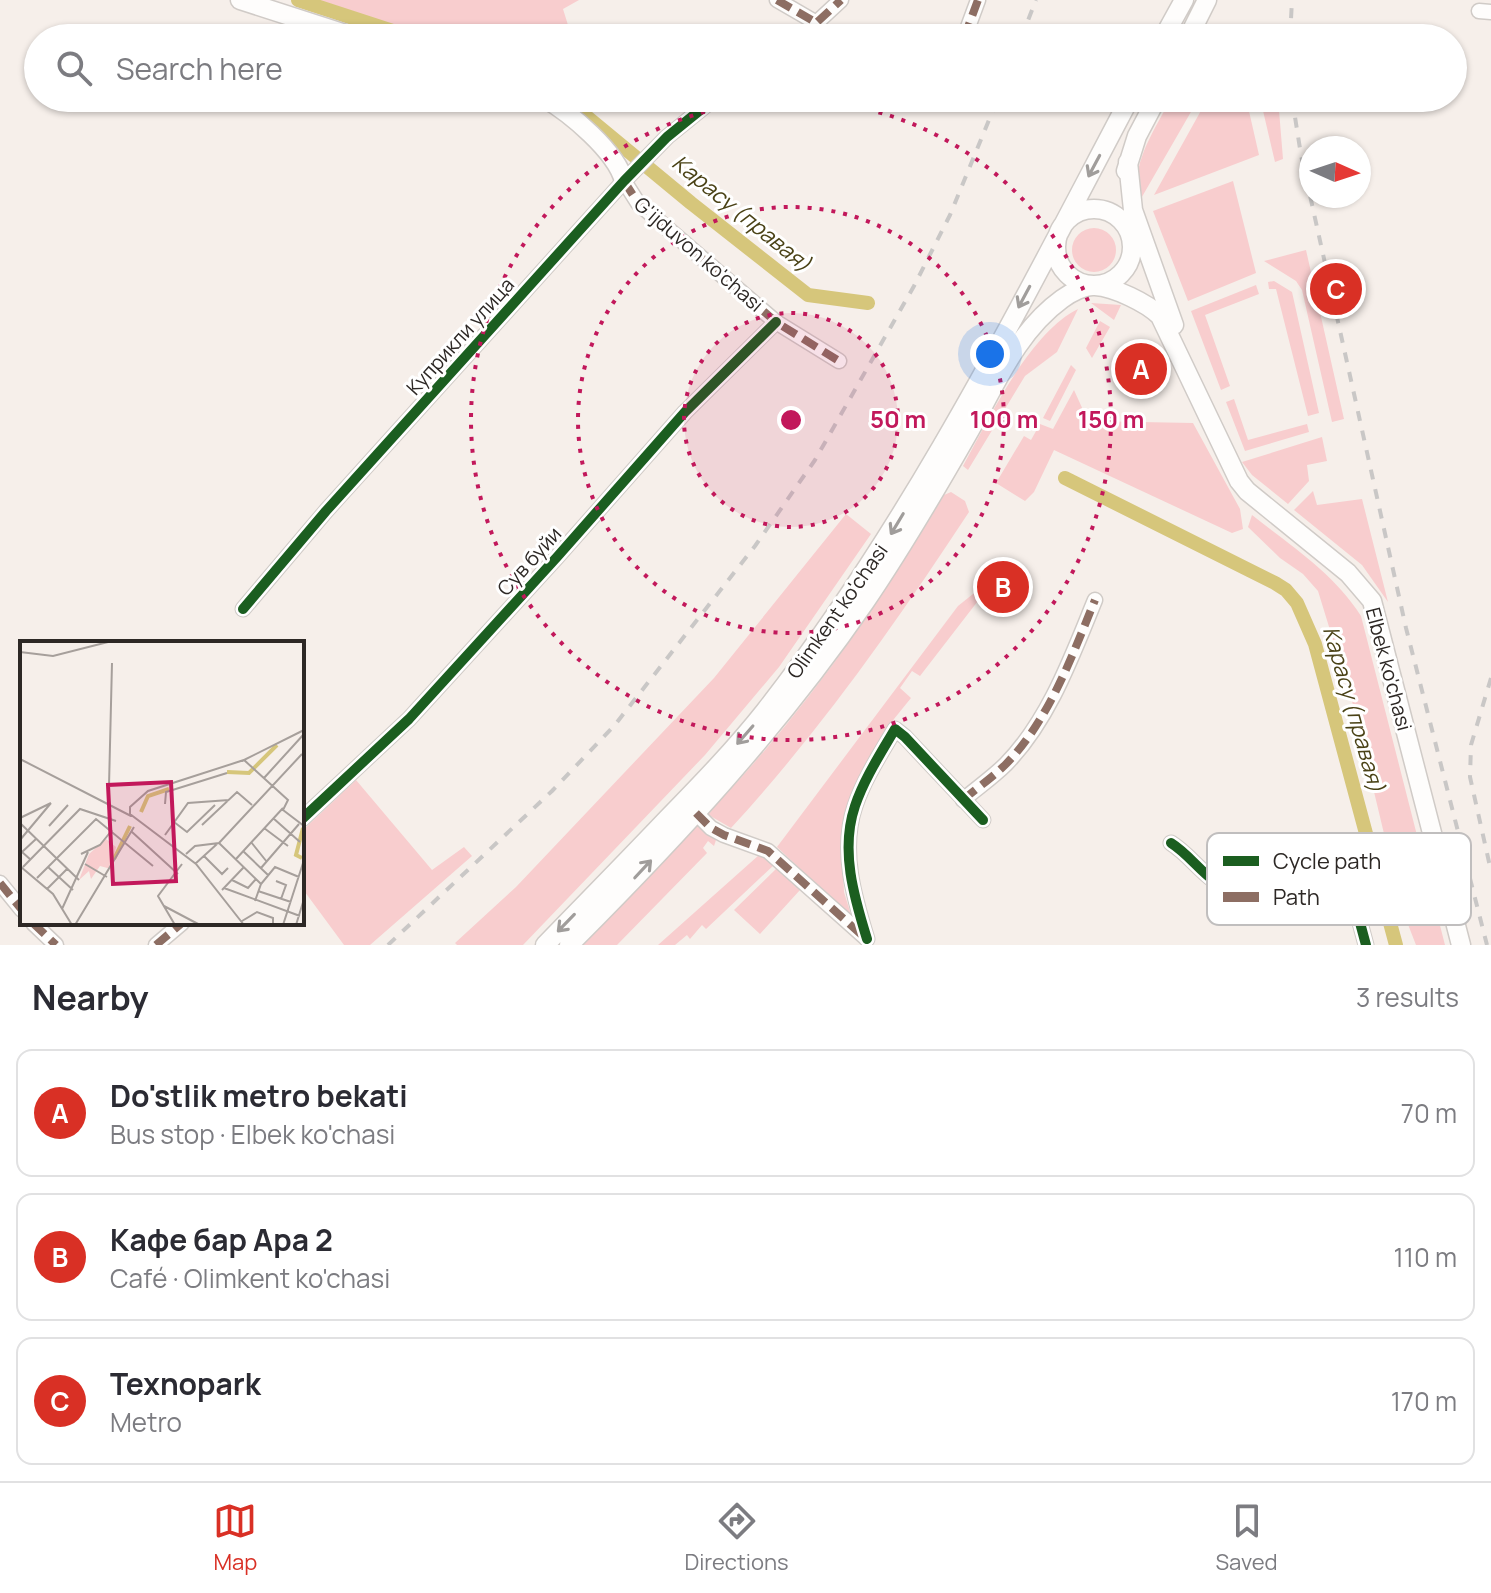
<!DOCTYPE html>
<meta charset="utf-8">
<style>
:root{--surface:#fff;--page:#f2f2f3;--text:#2b2b33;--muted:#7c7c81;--line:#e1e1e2;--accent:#d93025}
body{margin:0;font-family:Manrope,sans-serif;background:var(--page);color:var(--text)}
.compass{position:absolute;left:1299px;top:136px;width:72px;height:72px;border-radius:50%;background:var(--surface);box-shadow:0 2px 6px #0004;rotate:93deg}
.you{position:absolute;left:990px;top:354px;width:28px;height:28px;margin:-20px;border:6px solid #fff;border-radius:50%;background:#1a73e8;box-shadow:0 0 0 12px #1a73e833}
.badge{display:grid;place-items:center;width:52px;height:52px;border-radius:50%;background:var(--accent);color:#fff;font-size:26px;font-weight:700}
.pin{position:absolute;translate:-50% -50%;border:4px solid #fff;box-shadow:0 2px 8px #0006}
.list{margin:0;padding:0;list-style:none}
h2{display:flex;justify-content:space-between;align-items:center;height:104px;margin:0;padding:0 32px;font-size:34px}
h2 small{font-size:26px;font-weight:400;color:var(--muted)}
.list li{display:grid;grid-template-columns:52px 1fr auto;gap:24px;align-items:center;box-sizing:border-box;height:128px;margin:0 16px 16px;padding:0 16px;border:2px solid var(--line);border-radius:16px}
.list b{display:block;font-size:30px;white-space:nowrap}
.list p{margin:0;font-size:26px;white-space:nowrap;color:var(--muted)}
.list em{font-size:26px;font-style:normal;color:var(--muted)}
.icon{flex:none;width:44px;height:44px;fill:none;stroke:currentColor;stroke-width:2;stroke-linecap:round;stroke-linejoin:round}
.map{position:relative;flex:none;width:1491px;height:945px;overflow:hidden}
.search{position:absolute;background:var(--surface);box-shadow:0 2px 6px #0004;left:24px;right:24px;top:24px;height:88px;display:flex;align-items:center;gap:20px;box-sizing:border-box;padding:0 28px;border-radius:44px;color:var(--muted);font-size:30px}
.sheet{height:536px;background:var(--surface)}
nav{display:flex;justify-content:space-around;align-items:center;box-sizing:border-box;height:112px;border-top:2px solid var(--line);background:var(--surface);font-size:22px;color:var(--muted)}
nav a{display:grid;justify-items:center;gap:4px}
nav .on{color:var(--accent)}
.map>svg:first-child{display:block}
.green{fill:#f8cdce}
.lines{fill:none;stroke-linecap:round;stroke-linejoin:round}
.canal{stroke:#d6c67b;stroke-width:14}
.street-casing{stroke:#d0cbc7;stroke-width:17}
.secondary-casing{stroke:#d0cbc7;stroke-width:21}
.street{stroke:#fefdfc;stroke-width:14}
.secondary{stroke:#fefdfc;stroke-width:18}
.rail{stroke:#c9c7c6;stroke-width:4;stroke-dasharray:10 10;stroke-linecap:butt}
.quiet{stroke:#8d6e63;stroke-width:8;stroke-dasharray:16 8;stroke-linecap:butt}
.cycleway-casing{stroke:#fff;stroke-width:15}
.cycleway{stroke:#1b5e20;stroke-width:10}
.oneway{stroke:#a09d9b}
.ring{fill:none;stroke:#c2185b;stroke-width:4;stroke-dasharray:4 8}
.labels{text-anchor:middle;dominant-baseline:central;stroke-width:6;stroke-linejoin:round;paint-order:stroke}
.street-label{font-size:20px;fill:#2d2825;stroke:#fff}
.water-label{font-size:22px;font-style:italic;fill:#4a4216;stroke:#fff}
.inset-river{fill:none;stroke:#d6c67b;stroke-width:4}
.inset-road{fill:none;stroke:#a69f9b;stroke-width:2}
.view{fill:#c2185b;fill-opacity:0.15;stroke:#c2185b;stroke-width:4}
.inset-edge{fill:none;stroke:#2d2825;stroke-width:4}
.key{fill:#fff;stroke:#c0bebe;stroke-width:2}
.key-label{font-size:22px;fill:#2d2825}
.centre{fill:#c2185b;stroke:#fff;stroke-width:4}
.ring-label{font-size:24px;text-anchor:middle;font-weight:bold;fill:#c2185b;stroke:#fff;stroke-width:6;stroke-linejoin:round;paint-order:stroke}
</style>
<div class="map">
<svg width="1491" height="945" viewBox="0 0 1491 945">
<rect width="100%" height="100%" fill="#f6efea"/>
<path class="green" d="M 315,0 L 579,0 L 563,9 L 572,38 L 433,38 Z
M 1171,98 L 1199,98 L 1139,202 C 1129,165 1155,130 1171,98 Z
M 1208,98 L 1246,98 L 1259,155 L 1154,195 Z
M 1260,98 L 1278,98 L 1283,159 L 1275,162 Z
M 1233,181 L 1256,273 L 1188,301 L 1153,211 Z
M1072 250a22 22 0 1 1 44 0a22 22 0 1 1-44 0Z
M 1306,250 L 1344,419 L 1332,422 L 1302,290 L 1296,281 L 1264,261 Z
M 1274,281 L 1292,292 L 1319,413 L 1308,416 L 1276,289 L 1269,289 L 1268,282 Z
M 1256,285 L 1259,294 L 1205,315 L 1230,386 L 1221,390 L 1191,311 Z
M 1091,303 L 1121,305 L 1114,320 Z
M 1078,309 L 1057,352 L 1025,376 L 968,470 L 963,466 C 989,419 1029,333 1078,309 Z
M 1100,321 L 1110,327 L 1092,358 L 1086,348 Z
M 1071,365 L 1076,370 L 1050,421 L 1043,418 Z
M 1074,390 L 1088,421 L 1193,423 L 1240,509 L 1243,529 L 1232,533 L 1054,450 L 1034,492 L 1025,501 L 996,483 L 1024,436 L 1031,440 L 1040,424 L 1053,429 Z
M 1234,399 L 1248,440 L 1307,424 L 1309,432 L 1245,451 L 1226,402 Z
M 1322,437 L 1327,461 L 1307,465 L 1309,481 L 1288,504 L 1252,475 L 1242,462 Z
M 1313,491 L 1317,505 L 1362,499 L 1388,602 L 1362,565 L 1294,510 Z
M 951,492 L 965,501 L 969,512 C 896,623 821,730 731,828 L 707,814 C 800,718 876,610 944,495 Z
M 846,514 L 871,534 L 779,667 L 705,755 L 523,945 L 457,945 L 455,943 L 516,887 L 714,678 Z
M 1252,515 C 1291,546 1334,573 1361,616 L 1445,945 L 1416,945 L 1402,909 L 1354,708 L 1318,591 L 1303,574 L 1280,558 L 1248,527 Z
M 978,590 L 981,597 L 920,676 L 912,671 L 900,688 L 911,698 L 894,719 L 869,764 L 842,846 L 844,892 L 852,918 L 777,847 L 958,606 Z
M 356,780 L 432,870 L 464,847 L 472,856 L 370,945 L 344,945 L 302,888 L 302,831 Z
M 699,823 L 716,840 L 714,846 L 708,841 L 703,848 L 707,853 L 617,945 L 581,945 Z
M 759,855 L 775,864 L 706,929 L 702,925 L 690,939 L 687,935 L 675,945 L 658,945 Z
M 778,867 L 800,890 L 760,934 L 734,910 Z"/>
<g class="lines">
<path class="canal" d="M 298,0 L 414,38
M 564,98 L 691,203 L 808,295 L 868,303
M 1065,478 L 1275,583 L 1286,590 L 1297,603 L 1315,644 L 1396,945"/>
<defs>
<path id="street" d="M 777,0 L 815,22
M 1479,11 L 1491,12
M 800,38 L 841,0
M 964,38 L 978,0
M 624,181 L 638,203 L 776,322 L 839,361
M 243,609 L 326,511 L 624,181 L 667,137 L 715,98
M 963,800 C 977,788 993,777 1006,764 C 1049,720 1072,656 1095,600
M 696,813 L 711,828 L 724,835 L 768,851 L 867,939
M 302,819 L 409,719 L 557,557 L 685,412 L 776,322
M 1171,843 C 1195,858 1208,886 1238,891 L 1345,867 L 1366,945
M 0,883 L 22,910
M 33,923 L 56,945
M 867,939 C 854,897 840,850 855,806 C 864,779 881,753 895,729 L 905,737 L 983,820
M 156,945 L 182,923"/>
<path id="secondary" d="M 240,0 L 358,38
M 1163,38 L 1184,0
M 1188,38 L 1207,0
M 544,98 C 570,113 616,151 624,181
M 1128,162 L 1133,210 L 1174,325
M 1126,171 L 1137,136 L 1157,98
M1056 247a38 38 0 1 1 76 0a38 38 0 1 1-76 0Z
M 545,945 C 586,903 627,861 667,819 C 701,784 735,749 765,711 C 912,523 1019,308 1130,98
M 569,945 C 676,838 779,727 865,602 C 901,549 934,493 966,437 C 994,389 1015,333 1062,299 C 1070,293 1085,285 1095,286 C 1114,287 1147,303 1160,316 L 1239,481 L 1247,491 L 1348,573 L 1372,601 L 1461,945"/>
</defs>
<use href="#street" class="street-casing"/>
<use href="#secondary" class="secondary-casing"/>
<use href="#street" class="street"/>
<use href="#secondary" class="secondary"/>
<path class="rail" d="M 1021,38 L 1036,0
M 1290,38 L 1292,0
M 1292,98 L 1301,155 L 1406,628 L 1487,945
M 1491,678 L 1471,745 L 1470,777 L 1491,871
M 388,945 L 552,791 L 614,726 L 755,546 L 815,460 L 914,286 L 950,215 L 998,98"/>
<path class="quiet" d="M 777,0 L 815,22
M 800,38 L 841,0
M 964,38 L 978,0
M 624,181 L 638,203 L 776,322 L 839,361
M 963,800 C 977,788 993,777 1006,764 C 1049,720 1072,656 1095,600
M 696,813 L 711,828 L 724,835 L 768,851 L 864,937
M 0,883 L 22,910
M 33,923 L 56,945
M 156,945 L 182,923"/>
<defs>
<path id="cycleway" d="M 243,609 L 326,511 L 624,181 L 667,137 L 715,98
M 302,819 L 409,719 L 557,557 L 685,412 L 776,322
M 1171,843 C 1195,858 1208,886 1238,891 L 1345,867 L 1366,945
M 867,939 C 854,897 840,850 855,806 C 864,779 881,753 895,729 L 905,737 L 983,820"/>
</defs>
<use href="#cycleway" class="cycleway-casing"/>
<use href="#cycleway" class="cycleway"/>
</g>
<defs><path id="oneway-shaft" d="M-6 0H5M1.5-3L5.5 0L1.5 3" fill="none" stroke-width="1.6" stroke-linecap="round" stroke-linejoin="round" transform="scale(2)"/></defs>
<g class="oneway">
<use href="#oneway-shaft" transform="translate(1094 166) rotate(118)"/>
<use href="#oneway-shaft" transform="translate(1024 297) rotate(118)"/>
<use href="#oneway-shaft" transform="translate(897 524) rotate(121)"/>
<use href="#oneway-shaft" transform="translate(745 735) rotate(131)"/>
<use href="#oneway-shaft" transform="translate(643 869) rotate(-47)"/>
<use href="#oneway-shaft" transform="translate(566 923) rotate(134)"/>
</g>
<circle cx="791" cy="420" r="107" fill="#c2185b" fill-opacity=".12"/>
<g class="ring">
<circle cx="791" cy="420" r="107"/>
<circle cx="791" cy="420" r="213"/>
<circle cx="791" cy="420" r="320"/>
</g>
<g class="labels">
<g class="street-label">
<text transform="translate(699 254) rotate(41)">G'ijduvon ko'chasi</text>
<text transform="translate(460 336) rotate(-48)">Куприкли улица</text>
<text transform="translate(529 561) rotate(-48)">Сув буйи</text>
<text transform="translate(837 611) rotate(-55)">Olimkent ko'chasi</text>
<text transform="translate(1389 669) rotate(75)">Elbek ko'chasi</text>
</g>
<g class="water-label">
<text transform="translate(742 213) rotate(39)">Карасу (правая)</text>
<text transform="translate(1354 709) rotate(74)">Карасу (правая)</text>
</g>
</g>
<g transform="translate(20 641)">
<rect width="284" height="284" fill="#f6efea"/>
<path d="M 86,198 L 96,206 L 91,228 L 80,225 L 71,238 L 69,230 L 59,239 L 69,213 Z" fill="#f8cdce"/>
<path class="inset-river" d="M 207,131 L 229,132 L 257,104M 121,171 L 128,155 L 149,148M 282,217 L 276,214 L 283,187M 94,218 L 110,185"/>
<path class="inset-road" d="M 0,11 L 33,15 L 92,0M 0,118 L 111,175M 222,120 L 284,89M 244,137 L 284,93M 89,145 L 92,22M 145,163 L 146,151 L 207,132M 0,177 L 31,162M 253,177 L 280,201M 154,181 L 167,191 L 195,164M 0,182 L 59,239M 182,184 L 217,151 L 232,164M 29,185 L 48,164M 244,187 L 268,205M 112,191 L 158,233M 145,194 L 168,162 L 209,159M 0,199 L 31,162M 231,201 L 247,221M 199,202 L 241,243M 223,210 L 248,234M 61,213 L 80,204 L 92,189M 166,213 L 175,205 L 199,202 L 282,113M 184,215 L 202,233 L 208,227M 216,218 L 263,167M 11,219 L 2,211 L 16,198M 65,223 L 87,236M 175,223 L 197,203M 1,226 L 33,253 L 52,284M 3,226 L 60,168 L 96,180M 28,226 L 53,249M 241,227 L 279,183M 17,237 L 76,178 L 133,225M 212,239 L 228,247 L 236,238M 256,240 L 266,244 L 261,258M 204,247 L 280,275M 27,248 L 47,228M 202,249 L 224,226M 238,250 L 271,261M 235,260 L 241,243 L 255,226 L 279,236M 144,265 L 180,284M 42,268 L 68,211M 222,280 L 237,271 L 253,277 L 253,284M 55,284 L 114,186M 155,284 L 138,255 L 162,223M 224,284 L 176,223 L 110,173 L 110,166 L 128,150 L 224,119 L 268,159 L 263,169 L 284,185M 263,284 L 284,219M 276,284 L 284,258"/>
<path class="view" d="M 151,141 L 156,240 L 93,243 L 88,144 Z"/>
<rect width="284" height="284" class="inset-edge"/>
</g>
<rect x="1207" y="833" width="264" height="92" rx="12" class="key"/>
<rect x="1223" y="856" width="36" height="10" fill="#1b5e20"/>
<rect x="1223" y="892" width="36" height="10" fill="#8d6e63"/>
<g class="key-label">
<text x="1273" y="869">Cycle path</text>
<text x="1273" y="905">Path</text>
</g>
<circle cx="791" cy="420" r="12" class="centre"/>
<g class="ring-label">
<text x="898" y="428">50 m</text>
<text x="1004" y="428">100 m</text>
<text x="1111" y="428">150 m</text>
</g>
</svg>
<svg class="compass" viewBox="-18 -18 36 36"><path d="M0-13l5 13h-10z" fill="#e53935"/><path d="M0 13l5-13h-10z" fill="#7c7c81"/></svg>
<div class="you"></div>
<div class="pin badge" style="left:1141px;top:369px">A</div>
<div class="pin badge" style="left:1003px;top:587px">B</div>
<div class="pin badge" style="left:1336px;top:289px">C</div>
<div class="search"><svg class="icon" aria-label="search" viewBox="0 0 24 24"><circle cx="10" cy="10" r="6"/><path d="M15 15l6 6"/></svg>Search here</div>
</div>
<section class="sheet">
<h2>Nearby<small>3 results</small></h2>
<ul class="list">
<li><span class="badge">A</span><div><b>Do'stlik metro bekati</b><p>Bus stop · Elbek ko'chasi</p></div><em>70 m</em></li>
<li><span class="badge">B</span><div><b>Кафе бар Ара 2</b><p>Café · Olimkent ko'chasi</p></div><em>110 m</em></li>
<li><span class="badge">C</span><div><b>Texnopark</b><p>Metro</p></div><em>170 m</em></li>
</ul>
</section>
<nav>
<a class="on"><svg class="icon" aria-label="map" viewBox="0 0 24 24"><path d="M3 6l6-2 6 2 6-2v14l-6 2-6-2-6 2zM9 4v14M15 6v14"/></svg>Map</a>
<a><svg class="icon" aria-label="directions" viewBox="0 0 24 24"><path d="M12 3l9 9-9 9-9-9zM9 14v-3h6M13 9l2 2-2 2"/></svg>Directions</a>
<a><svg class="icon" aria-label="saved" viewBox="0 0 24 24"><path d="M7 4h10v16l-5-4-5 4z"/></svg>Saved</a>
</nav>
